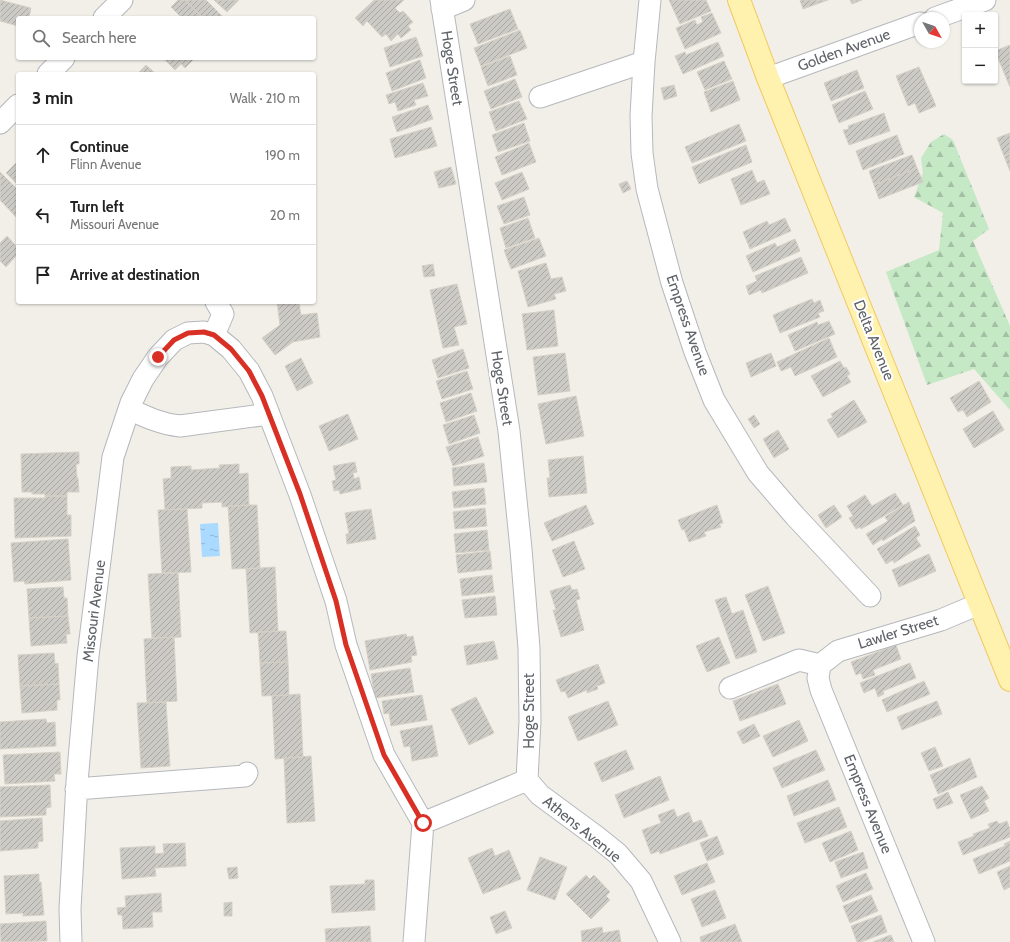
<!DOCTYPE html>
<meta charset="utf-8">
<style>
:root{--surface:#fff;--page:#f2f2f2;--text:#222;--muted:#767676;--line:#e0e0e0}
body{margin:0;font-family:Cabin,sans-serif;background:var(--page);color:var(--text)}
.controls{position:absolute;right:12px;top:12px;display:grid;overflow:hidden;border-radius:4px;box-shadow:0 1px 3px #0004}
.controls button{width:36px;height:36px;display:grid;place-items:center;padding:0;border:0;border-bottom:1px solid var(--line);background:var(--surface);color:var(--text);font:20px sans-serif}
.compass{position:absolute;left:914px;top:12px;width:36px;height:36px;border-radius:50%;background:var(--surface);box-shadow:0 1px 3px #0004;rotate:130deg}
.stop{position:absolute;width:12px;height:12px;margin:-9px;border:3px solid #d93025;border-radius:50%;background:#fff}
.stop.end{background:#d93025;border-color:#fff;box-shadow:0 1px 4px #0008}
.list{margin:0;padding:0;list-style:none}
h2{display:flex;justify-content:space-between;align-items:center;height:52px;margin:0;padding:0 16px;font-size:17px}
h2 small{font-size:13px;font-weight:400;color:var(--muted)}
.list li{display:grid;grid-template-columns:26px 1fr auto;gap:12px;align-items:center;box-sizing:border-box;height:60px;padding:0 16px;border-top:1px solid var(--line)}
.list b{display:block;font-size:15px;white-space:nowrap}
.list p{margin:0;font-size:13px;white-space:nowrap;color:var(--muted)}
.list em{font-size:13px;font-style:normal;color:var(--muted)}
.icon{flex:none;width:22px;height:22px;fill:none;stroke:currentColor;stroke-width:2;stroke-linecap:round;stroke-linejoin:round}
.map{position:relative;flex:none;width:1010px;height:942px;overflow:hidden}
.search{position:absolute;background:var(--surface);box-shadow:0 1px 3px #0004;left:16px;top:16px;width:300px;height:44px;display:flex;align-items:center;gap:10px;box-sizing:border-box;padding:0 14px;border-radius:4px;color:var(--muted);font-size:15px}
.panel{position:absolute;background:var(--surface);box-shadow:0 1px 3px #0004;left:16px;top:72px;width:300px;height:232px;border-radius:4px}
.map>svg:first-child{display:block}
.forest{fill:url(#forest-firs)}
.water{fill:url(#water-ripples)}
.building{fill:url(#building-hatch);stroke:#d6d1c6}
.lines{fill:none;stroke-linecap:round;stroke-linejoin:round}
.minor-casing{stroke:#b5b8bc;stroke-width:23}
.major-casing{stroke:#f2c960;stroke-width:24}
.minor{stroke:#fff;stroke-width:21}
.major{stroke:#fff2af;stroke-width:22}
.route{stroke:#d93025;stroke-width:5}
.labels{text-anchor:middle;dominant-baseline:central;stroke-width:4;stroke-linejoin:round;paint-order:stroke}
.street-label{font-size:15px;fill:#5f6368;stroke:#fff}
</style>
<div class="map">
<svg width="1010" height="942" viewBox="0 0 1010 942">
<defs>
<pattern id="forest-firs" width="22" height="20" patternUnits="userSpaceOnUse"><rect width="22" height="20" fill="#c5e8c5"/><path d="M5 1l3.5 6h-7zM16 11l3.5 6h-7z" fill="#a3c0a4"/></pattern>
<pattern id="water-ripples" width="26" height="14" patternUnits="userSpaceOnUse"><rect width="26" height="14" fill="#aadaff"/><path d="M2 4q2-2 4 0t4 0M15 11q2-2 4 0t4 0" fill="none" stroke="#8eb4d2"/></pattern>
<pattern id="building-hatch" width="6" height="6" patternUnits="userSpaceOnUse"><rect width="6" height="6" fill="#cccac5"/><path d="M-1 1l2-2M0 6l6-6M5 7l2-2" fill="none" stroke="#a9a8a4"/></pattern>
</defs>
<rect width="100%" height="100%" fill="#f1efe8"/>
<path class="forest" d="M 944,134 L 953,140 L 989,229 L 973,241 L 1010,326 L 1010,410 L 974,369 L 927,385 L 886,272 L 939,250 L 943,213 L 914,197 L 923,173 L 921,158 L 931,142 Z"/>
<path class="water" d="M 218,523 L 220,556 L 202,557 L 200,524 Z"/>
<path class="building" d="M 0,0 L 31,8 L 29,18 L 18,18 L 18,26 L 0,21 Z
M 178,0 L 185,0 L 203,18 L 182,18 L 171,7 Z
M 185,0 L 206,0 L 224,18 L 203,18 Z
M 214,0 L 239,0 L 227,12 Z
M 374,0 L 404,0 L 395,8 L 400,13 L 403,11 L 413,22 L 408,26 L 411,30 L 401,38 L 398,34 L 391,41 L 386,34 L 382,37 L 367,21 L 363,26 L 355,18 Z
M 669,0 L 706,0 L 711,11 L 680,24 Z
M 800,0 L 828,0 L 803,9 Z
M 850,0 L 862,0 L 852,4 Z
M 510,9 L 518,29 L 478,44 L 470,24 Z
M 712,13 L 721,33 L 685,49 L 676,28 L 695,20 L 697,25 L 703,22 L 701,17 Z
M 520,30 L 527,48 L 481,66 L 474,48 Z
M 416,37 L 423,56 L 390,67 L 384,48 Z
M 718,42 L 724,56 L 683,74 L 675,56 L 685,52 L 686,55 Z
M 1010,45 L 1010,87 L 995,51 Z
M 510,56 L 517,75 L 488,86 L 481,67 Z
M 163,58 L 195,58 L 185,68 L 181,64 L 175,70 Z
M 420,60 L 426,78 L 392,91 L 386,73 Z
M 724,61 L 732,79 L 705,90 L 697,72 Z
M 146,65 L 156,74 L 137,74 Z
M 919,67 L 936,106 L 919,113 L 915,103 L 908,106 L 896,76 Z
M 857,70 L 864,88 L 831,101 L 824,83 Z
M 515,79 L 522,97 L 491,109 L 484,91 Z
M 733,81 L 740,100 L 711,112 L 704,92 Z
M 423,83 L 428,96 L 414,100 L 416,105 L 398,111 L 395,102 L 389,104 L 386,95 Z
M 674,85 L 677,96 L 664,100 L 661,88 Z
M 865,91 L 873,109 L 839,123 L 832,105 Z
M 519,101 L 527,119 L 496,131 L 489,112 Z
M 428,105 L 433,119 L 397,132 L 392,117 Z
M 884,113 L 890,131 L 849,145 L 843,130 L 849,129 L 848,126 Z
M 524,123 L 530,141 L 498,152 L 492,135 Z
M 739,124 L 746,141 L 692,163 L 685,147 Z
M 431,127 L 437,146 L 395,158 L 390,139 Z
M 1010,133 L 1010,154 L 1004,156 L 997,138 Z
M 897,135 L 904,154 L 863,170 L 856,151 Z
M 529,143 L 536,162 L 502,175 L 495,157 Z
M 746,145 L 752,162 L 699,184 L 692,167 Z
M 1010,154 L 1010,171 L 1004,156 Z
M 912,155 L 917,168 L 874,185 L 869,171 Z
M 18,161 L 18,185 L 6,173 Z
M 451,167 L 456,184 L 439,188 L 434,172 Z
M 917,168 L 923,182 L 879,199 L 874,185 Z
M 752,170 L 757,183 L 764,180 L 770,194 L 741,205 L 731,179 Z
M 0,172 L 18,190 L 18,215 L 16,217 L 0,200 Z
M 522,172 L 529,189 L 502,200 L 495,183 Z
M 627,181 L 631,189 L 623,193 L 619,184 Z
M 524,197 L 530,215 L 504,224 L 497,206 Z
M 528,218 L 535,238 L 506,248 L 500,228 Z
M 785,218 L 791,231 L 750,249 L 743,232 L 767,221 L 769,225 Z
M 7,236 L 18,248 L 18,254 L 6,267 L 0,261 L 0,243 Z
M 539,238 L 546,256 L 511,269 L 504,250 Z
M 795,239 L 800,251 L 753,272 L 746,256 L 775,243 L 777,247 Z
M 801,257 L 808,273 L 762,293 L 761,290 L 749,295 L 746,286 L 757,281 L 755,276 Z
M 546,263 L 551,279 L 562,277 L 566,291 L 554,294 L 556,299 L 528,307 L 518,271 Z
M 433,264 L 435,276 L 424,277 L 422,266 Z
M 457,284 L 467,324 L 454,327 L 459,345 L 443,348 L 430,290 Z
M 812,299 L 814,303 L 820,300 L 824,311 L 818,313 L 820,317 L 780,333 L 773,315 Z
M 277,302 L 299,302 L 301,315 L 317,313 L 320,337 L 293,342 L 275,355 L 262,338 L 280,325 Z
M 554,310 L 558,346 L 527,350 L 522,314 Z
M 829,321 L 835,334 L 795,351 L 788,335 L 817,322 L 818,325 Z
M 829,338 L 837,357 L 795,376 L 791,367 L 781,371 L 777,362 Z
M 463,349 L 469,368 L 438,378 L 432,360 Z
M 565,353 L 570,391 L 538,395 L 533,357 Z
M 771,353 L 776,366 L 751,377 L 746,363 Z
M 301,358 L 313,383 L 297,391 L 285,366 Z
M 840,361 L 844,368 L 846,367 L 850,374 L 847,376 L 851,382 L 823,397 L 811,376 Z
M 467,371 L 473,389 L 442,399 L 436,381 Z
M 979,381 L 991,402 L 967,417 L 963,410 L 958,412 L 950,398 Z
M 471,393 L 477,411 L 446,422 L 440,403 Z
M 576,396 L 584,436 L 546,444 L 538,404 Z
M 854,400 L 867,422 L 838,438 L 827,420 L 833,417 L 831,414 Z
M 993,411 L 1004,430 L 974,448 L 963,429 Z
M 348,414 L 358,439 L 329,451 L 319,426 Z
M 474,415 L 480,433 L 449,444 L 443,425 Z
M 754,415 L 760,424 L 754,428 L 748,419 Z
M 778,430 L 789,449 L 774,458 L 763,439 Z
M 478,437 L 484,456 L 453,466 L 446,447 Z
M 79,452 L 79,464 L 76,464 L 77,478 L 78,478 L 79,492 L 67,492 L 67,496 L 45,496 L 45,494 L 32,494 L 32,492 L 22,492 L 21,454 Z
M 583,456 L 587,493 L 549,497 L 547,478 L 550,478 L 548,460 Z
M 355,462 L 357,472 L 353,473 L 354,479 L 359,477 L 361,489 L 340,494 L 339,490 L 334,491 L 332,481 L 336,480 L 333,466 Z
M 484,463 L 487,482 L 454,486 L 452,468 Z
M 239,464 L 239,474 L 248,473 L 249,505 L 222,507 L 222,502 L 202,503 L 202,508 L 165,510 L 163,479 L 171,478 L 171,467 L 191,466 L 191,470 L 220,468 L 219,465 Z
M 484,488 L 486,504 L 454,508 L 452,492 Z
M 895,493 L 903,505 L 861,529 L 860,527 L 856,529 L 849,518 L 853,516 L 847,506 L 865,495 L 872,506 Z
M 45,496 L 67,496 L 67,515 L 71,515 L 71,536 L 15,538 L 14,498 L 45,498 Z
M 909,502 L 915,521 L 883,541 L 882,539 L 873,545 L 866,534 L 888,521 L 885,517 Z
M 249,505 L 257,505 L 260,568 L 232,569 L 228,506 Z
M 586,505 L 594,524 L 552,541 L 544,523 Z
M 717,505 L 723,523 L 719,524 L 721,527 L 704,532 L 706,536 L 689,542 L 684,529 L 682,530 L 678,520 Z
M 834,505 L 842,517 L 826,528 L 818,515 Z
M 485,508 L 487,526 L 455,529 L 453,512 Z
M 187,509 L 191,572 L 162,573 L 158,510 Z
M 371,509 L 376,539 L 347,544 L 346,534 L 349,534 L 345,513 Z
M 915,526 L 920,535 L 916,538 L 921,546 L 894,563 L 893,560 L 886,564 L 877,549 Z
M 487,530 L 489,550 L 456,553 L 454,534 Z
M 68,539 L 71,580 L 25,584 L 24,581 L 14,582 L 11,543 Z
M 574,541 L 585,569 L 563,577 L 552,550 Z
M 490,551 L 492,569 L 458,573 L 456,555 Z
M 929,554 L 936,571 L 899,587 L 892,570 Z
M 275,567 L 278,631 L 250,633 L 246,569 Z
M 178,573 L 181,637 L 152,638 L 148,574 Z
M 492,575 L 494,592 L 462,596 L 460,579 Z
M 570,585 L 572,590 L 577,589 L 580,599 L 576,600 L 584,630 L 561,637 L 553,610 L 556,610 L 550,591 Z
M 768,586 L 785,633 L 763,641 L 745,595 Z
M 63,587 L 64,598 L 67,598 L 68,616 L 29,618 L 27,589 Z
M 495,596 L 497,615 L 465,618 L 462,600 Z
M 726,597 L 732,614 L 743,610 L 757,652 L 736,659 L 715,600 Z
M 68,616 L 70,634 L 66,634 L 67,643 L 31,646 L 29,618 Z
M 286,631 L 288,662 L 260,663 L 258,632 Z
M 406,634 L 407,637 L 413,636 L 417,655 L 411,656 L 412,662 L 370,670 L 365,641 Z
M 174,637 L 177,701 L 147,703 L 144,639 Z
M 719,637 L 730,663 L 707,672 L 696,646 Z
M 494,641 L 498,659 L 467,665 L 464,646 Z
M 896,645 L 901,659 L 873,670 L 875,675 L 863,679 L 861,673 L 856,675 L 851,662 Z
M 54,653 L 55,664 L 58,663 L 59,684 L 20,686 L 18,655 Z
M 288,662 L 289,695 L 262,696 L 260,663 Z
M 910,663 L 916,678 L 883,691 L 884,694 L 878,697 L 875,688 L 864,693 L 860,683 Z
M 598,664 L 605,683 L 597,686 L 598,689 L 587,693 L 587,690 L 568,698 L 565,691 L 561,692 L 556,680 Z
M 410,668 L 414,692 L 375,698 L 371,674 Z
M 924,681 L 930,694 L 887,712 L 882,700 Z
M 59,684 L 60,700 L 57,700 L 57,710 L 22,713 L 20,686 Z
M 778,684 L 786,704 L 740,721 L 733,701 Z
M 300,694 L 303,757 L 275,759 L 272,696 Z
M 422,695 L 427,720 L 391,726 L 389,713 L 384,714 L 382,701 Z
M 476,697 L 494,733 L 469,745 L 451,709 Z
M 608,701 L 618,725 L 578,741 L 568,717 Z
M 937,701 L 942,714 L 902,730 L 897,717 Z
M 166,702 L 170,766 L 141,768 L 137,703 Z
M 46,719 L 47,723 L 55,722 L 56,746 L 0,749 L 0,722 Z
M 799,720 L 808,741 L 773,757 L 763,736 Z
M 754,724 L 760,736 L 743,744 L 737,732 Z
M 432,725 L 438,756 L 412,761 L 410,746 L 404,747 L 400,731 Z
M 935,747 L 943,766 L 929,771 L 921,753 Z
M 626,750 L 634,769 L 602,782 L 594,763 Z
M 816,750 L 825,770 L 782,788 L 773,768 Z
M 60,752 L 61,774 L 54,774 L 55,781 L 5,784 L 3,755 Z
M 311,756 L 315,821 L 287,823 L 284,758 Z
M 970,758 L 977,777 L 938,794 L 930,775 Z
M 660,776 L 669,800 L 624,818 L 615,795 Z
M 828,780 L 836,800 L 794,816 L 787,796 Z
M 50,785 L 51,807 L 46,808 L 46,815 L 0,817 L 0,787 Z
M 982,786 L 989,798 L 984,801 L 989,811 L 971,819 L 960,795 Z
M 948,792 L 953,803 L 937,809 L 933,799 Z
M 839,807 L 847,827 L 805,843 L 797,823 Z
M 674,809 L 677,817 L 689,812 L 693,823 L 701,820 L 708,836 L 660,854 L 659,851 L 651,854 L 642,830 L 661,823 L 658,815 Z
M 42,818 L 43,841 L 38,842 L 38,848 L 0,851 L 0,821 Z
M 997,821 L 999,824 L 1007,821 L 1010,829 L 1010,837 L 963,855 L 958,842 L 974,836 L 973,834 L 990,828 L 988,824 Z
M 851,831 L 858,850 L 830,862 L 822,843 Z
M 717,836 L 724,854 L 707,861 L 700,843 Z
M 1010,841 L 1010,861 L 979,874 L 973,859 L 1005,846 L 1004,844 Z
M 185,843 L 186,866 L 155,868 L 156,876 L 122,879 L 120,848 L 155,846 L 155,854 L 164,853 L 163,844 Z
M 492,848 L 495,856 L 509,850 L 521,879 L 483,894 L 468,858 Z
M 863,852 L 868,868 L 841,878 L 835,862 Z
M 540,857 L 567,867 L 555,900 L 527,890 Z
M 707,863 L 715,882 L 682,895 L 674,876 Z
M 1010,866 L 1010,887 L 1004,890 L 997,872 Z
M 237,867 L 238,878 L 229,879 L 227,868 Z
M 866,873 L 873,889 L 843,902 L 836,886 Z
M 39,874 L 39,882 L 41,882 L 44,915 L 23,916 L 23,913 L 6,914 L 4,876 Z
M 586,875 L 590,879 L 594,875 L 610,892 L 606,896 L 610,900 L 591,919 L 566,894 Z
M 365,880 L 374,880 L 375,910 L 332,913 L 330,886 L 365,884 Z
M 715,890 L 726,918 L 702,927 L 691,899 Z
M 161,893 L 162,912 L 152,912 L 153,927 L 123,929 L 122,915 L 118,915 L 117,908 L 126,907 L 125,896 Z
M 871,895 L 878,911 L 850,923 L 843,906 Z
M 232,902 L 232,916 L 224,916 L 224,903 Z
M 505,911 L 512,928 L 496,934 L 490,917 Z
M 881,915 L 887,932 L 861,942 L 857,942 L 851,926 Z
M 46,921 L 47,941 L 1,942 L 0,924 Z
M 735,924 L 742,942 L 701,942 L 700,937 Z
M 370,926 L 371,942 L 326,942 L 325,929 Z
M 602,927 L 603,933 L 619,930 L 621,942 L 582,942 L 581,931 Z
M 891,935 L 894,942 L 873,942 L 888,936 Z"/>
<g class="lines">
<defs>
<path id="minor" d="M 441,0 L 509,431 L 521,549 L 529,648 L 530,721 L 527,780
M 650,0 L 644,62 L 641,116 L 642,153 L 647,189 L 672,283 L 695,352 L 714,400 L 758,473 L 795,516 L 870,596
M 442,9 L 464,0
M 104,18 L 122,0
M 935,18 L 985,0
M 48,74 L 64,58
M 768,78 L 920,23
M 540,97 L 644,62
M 0,123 L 18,105
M 214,335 L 223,314 L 216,302
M 129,409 C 146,417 161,424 180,426 L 269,414
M 820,665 L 818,678 L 821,690 L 924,942
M 820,665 L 838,651 L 941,620 L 979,604
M 730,688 L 799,660 L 820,665
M 527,780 L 540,795 L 597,837 L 618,854 L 641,881 L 670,942
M 76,789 L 245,776 L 247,773
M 71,942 L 70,909 L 77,782 L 88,656 L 113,457 L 131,403 L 143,379 L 158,357 L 174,340 L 188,333 L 204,332 L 214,335 L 231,349 L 249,371 L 262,396 L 300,495 L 336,601 L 346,645 L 384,755 L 423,823
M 414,942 L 423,823 L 527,780"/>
<path id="major" d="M 739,0 L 768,78 L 1010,680"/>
</defs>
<use href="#minor" class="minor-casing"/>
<use href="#major" class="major-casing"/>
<use href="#minor" class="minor"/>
<use href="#major" class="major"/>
</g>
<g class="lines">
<path class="route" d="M 158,357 L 174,340 L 188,333 L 204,332 L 214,335 L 231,349 L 249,371 L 262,396 L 300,494 L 336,601 L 346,645 L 384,755 L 423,823"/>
</g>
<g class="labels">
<g class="street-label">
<text transform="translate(844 50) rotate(-20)">Golden Avenue</text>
<text transform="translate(452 68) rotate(81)">Hoge Street</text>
<text transform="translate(688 325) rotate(71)">Empress Avenue</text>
<text transform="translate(874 340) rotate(68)">Delta Avenue</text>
<text transform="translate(502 388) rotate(81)">Hoge Street</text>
<text transform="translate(94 611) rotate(-83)">Missouri Avenue</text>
<text transform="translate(898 632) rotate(-17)">Lawler Street</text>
<text transform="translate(529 711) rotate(-90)">Hoge Street</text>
<text transform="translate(868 804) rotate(68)">Empress Avenue</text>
<text transform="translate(582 829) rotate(39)">Athens Avenue</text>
</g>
</g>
</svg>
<div class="controls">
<button>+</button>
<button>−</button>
</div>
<svg class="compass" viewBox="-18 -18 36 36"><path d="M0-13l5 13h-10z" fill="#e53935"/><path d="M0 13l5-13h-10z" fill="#767676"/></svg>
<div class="stop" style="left:423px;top:823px"></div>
<div class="stop end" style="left:158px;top:357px"></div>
<div class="search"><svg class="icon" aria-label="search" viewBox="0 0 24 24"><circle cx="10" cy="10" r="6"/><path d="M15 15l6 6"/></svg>Search here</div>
<section class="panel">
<h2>3 min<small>Walk · 210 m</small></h2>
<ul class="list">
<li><svg class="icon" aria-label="ahead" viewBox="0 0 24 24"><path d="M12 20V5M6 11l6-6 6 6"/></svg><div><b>Continue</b><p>Flinn Avenue</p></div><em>190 m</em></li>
<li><svg class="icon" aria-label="left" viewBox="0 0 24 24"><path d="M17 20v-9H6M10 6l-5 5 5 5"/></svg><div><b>Turn left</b><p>Missouri Avenue</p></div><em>20 m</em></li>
<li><svg class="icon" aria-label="arrive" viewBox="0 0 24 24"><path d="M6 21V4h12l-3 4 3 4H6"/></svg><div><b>Arrive at destination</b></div></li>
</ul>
</section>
</div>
